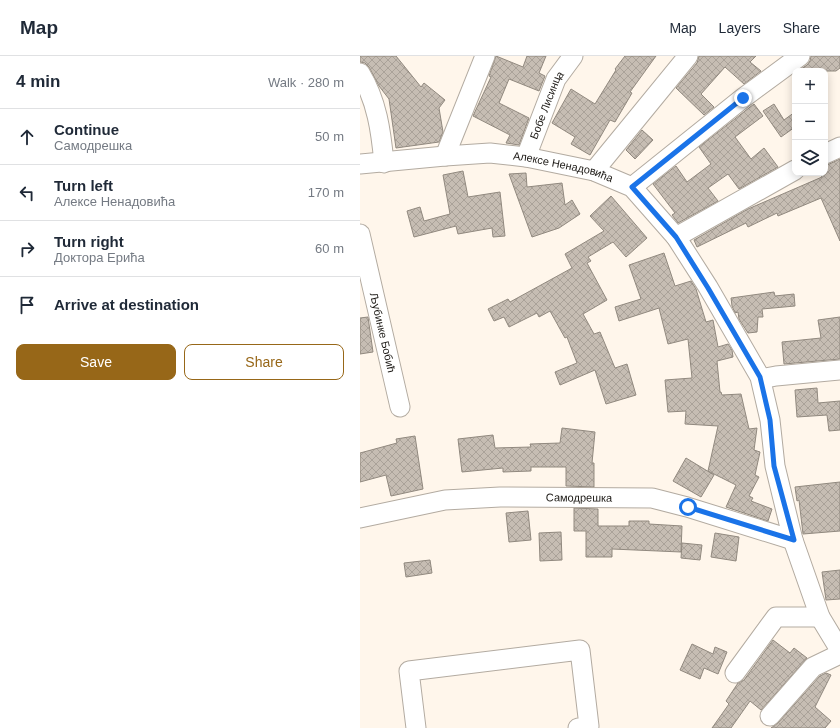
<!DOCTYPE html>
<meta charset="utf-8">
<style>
:root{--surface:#fff;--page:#f6f6f7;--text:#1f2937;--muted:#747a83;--line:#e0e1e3;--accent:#976718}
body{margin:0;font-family:Helvetica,sans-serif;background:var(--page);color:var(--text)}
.controls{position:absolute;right:12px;top:12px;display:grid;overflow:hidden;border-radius:8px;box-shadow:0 2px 10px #0003}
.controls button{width:36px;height:36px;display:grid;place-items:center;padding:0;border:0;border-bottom:1px solid var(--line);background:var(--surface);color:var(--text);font:20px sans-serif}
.stop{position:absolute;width:12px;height:12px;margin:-9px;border:3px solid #1a73e8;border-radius:50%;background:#fff}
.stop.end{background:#1a73e8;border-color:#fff;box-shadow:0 1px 4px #0008}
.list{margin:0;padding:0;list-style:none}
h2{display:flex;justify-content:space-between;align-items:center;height:52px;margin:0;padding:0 16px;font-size:17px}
h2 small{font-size:13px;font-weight:400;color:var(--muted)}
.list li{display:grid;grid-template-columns:26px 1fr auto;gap:12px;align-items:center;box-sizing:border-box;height:56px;padding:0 16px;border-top:1px solid var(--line)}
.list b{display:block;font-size:15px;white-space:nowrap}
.list p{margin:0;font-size:13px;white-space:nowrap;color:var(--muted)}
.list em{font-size:13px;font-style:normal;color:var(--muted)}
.actions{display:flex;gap:8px;padding:12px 16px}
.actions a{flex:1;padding:9px 0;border:1px solid var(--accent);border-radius:8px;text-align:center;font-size:14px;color:var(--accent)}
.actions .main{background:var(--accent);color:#fff}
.icon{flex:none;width:22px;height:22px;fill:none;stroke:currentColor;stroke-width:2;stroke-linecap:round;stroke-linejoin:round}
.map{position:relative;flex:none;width:480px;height:672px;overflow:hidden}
header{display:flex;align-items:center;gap:24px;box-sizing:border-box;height:56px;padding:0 20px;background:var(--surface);border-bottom:1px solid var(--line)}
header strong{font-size:19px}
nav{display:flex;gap:22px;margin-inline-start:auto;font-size:14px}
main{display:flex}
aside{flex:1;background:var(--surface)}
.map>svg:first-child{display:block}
.building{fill:url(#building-cross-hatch);stroke:#91897f}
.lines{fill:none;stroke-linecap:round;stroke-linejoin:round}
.minor-casing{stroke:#b3aba1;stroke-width:21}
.minor{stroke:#fff;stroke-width:19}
.route{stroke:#1a73e8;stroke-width:5}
.labels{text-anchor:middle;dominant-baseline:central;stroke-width:3.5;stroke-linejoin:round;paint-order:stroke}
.street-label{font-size:11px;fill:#1b1814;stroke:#fff6eb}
</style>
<header>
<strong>Map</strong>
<nav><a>Map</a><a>Layers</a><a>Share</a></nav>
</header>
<main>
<aside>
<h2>4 min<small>Walk · 280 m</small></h2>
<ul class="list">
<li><svg class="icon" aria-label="ahead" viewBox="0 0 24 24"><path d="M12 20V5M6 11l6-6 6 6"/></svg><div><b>Continue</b><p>Самодрешка</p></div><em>50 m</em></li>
<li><svg class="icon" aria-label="left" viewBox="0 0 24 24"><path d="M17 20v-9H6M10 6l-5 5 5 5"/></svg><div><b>Turn left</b><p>Алексе Ненадовића</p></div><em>170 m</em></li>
<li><svg class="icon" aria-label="right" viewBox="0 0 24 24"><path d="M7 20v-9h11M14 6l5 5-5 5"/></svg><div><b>Turn right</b><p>Доктора Ерића</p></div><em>60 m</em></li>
<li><svg class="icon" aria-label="arrive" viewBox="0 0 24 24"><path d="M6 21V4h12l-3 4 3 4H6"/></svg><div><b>Arrive at destination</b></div></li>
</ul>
<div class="actions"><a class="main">Save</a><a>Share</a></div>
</aside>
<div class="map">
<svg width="480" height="672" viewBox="0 0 480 672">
<defs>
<pattern id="building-cross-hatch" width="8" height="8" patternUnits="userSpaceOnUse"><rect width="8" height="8" fill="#c6bdb3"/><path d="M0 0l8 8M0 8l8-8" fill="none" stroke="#aaa299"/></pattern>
</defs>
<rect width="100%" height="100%" fill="#fff6eb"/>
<path class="building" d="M 0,0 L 36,0 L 61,31 L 64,27 L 85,44 L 79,52 L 83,76 L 79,86 L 36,92 L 29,43 L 19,30 L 9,11 L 5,7 L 0,6 Z
M 136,0 L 163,11 L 167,0 L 186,0 L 179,17 L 185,20 L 179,35 L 149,23 L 139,47 L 169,62 L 159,89 L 146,87 L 150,79 L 113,60 L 131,21 L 129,20 Z
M 265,0 L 296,0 L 270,36 L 272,37 L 255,66 L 250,64 L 230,99 L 211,88 L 215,81 L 192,67 L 211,33 L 235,48 L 256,14 L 255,13 Z
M 339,0 L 396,0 L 390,6 L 401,15 L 384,28 L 365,11 L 341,38 L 354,51 L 344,59 L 316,32 L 337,7 Z
M 451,0 L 480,0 L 480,12 L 476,15 L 438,15 L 447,9 L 450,5 Z
M 394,48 L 403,60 L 375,81 L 391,103 L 404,92 L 418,111 L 379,133 L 368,118 L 348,132 L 358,145 L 318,167 L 312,159 L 315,157 L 293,128 L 316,110 L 327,126 L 351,108 L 339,91 Z
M 414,48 L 424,64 L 435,56 L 435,71 L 421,81 L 403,55 Z
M 282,74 L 293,84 L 275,103 L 266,94 Z
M 480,103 L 480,185 L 461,142 L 418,160 L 417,157 L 388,171 L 386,167 L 337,191 L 334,184 L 388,153 L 462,121 L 460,117 L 465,117 L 465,110 Z
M 103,115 L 108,141 L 140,136 L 145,180 L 133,181 L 132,172 L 98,178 L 96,170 L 54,181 L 47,155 L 60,151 L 64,165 L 90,158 L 83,119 Z
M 166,117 L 167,131 L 202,127 L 205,149 L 212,144 L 220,158 L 199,172 L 172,181 L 149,118 Z
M 251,140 L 287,182 L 266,201 L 253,186 L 228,201 L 231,205 L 227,207 L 247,244 L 223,258 L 234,278 L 240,276 L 255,312 L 267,308 L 276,339 L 246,348 L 235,314 L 200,329 L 195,316 L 217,307 L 207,281 L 205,282 L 190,255 L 179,261 L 177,257 L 149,271 L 144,261 L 134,265 L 128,253 L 148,243 L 150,246 L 212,212 L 205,198 L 244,175 L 230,160 Z
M 304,197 L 315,230 L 331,225 L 336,233 L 346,266 L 353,264 L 358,291 L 368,288 L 372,294 L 373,301 L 357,305 L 360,336 L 361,336 L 362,339 L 381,338 L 389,373 L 397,372 L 394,394 L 400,396 L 395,419 L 399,421 L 389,440 L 393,442 L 391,445 L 412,453 L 408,465 L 366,451 L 376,429 L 348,415 L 358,370 L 325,368 L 326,355 L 308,356 L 305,324 L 332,322 L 328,283 L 308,288 L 299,252 L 259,265 L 255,251 L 281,243 L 269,209 Z
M 414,236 L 415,240 L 434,238 L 435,250 L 402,253 L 403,261 L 398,261 L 397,276 L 388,277 L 379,263 L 378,256 L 375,257 L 372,250 L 371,242 Z
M 8,261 L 13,296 L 0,298 L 0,262 Z
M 480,261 L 480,303 L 424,308 L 422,286 L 461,282 L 458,264 Z
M 457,332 L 458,347 L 480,345 L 480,374 L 469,375 L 467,359 L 437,361 L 435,334 Z
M 202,372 L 235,376 L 232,407 L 234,407 L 234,431 L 206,430 L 206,411 L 171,411 L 171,415 L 143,416 L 143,412 L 102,416 L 98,383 L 133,379 L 135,392 L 171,391 L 170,388 L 200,387 Z
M 55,380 L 63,433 L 31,440 L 26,419 L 0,426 L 0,397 L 37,387 L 36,383 Z
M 326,402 L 354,419 L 341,441 L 313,425 Z
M 480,426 L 480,475 L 443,478 L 439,444 L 437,445 L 435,431 Z
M 214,452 L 238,453 L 238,470 L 269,470 L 269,465 L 289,465 L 289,468 L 322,470 L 321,496 L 252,493 L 252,501 L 226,501 L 226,475 L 214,475 Z
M 168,455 L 171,484 L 149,486 L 146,457 Z
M 201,476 L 202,504 L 180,505 L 179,477 Z
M 355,477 L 379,481 L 376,505 L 351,501 Z
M 322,487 L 342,489 L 340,504 L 321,502 Z
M 70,504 L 72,517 L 46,521 L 44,507 Z
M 480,514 L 480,543 L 466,544 L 462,516 Z
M 413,584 L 430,597 L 434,592 L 447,602 L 401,654 L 390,645 L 371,672 L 352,672 L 369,648 L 366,645 L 378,627 L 384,624 Z
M 332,588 L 353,598 L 355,591 L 367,596 L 358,618 L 344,612 L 340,623 L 320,614 Z
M 466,617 L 471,619 L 455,651 L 471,665 L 465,672 L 411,672 L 418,667 L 460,620 Z"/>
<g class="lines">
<defs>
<g id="minor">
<path d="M 0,17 C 17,45 21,75 24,107"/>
<path d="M 465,98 L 480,91"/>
<path d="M 85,100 L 125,0"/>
<path id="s1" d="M 166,101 L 196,23 L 213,0"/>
<path id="s2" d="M 0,108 L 85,100 L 130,97 L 166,101 L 234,115 L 272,131 L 316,181 L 348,231 L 400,321 L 410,364 L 415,410 L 433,484 L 460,561 L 480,594"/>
<path d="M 234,115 L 328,0"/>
<path d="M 272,131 L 383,42 L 440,0"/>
<path id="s3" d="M 0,178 L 40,351"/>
<path d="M 316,181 L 435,114"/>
<path d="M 401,323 L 416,320 L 480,314"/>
<path id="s4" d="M 0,462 L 85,444 L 140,441 L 292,442 L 327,451 L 433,484"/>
<path d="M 375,617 L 416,561 L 460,561"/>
<path d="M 410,660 L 453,611 L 480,598"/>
<path d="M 56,672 L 49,615 L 220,594 L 229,670 L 218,672"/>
</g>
</defs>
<use href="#minor" class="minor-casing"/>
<use href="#minor" class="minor"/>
</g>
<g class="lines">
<path class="route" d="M 328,451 L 434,484 L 414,410 L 410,364 L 400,321 L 348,232 L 316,181 L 272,131 L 383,42"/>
</g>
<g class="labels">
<g class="street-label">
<text stroke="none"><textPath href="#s1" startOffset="56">Бобе Лисинца</textPath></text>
<text stroke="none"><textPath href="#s2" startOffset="205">Алексе Ненадовића</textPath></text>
<text stroke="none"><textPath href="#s3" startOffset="101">Љубинке Бобић</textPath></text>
<text stroke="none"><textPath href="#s4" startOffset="221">Самодрешка</textPath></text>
</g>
</g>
</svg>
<div class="controls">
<button>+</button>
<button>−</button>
<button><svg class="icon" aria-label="layers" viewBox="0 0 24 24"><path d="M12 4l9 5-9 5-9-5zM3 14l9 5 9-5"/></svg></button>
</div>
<div class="stop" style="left:328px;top:451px"></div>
<div class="stop end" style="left:383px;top:42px"></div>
</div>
</main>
